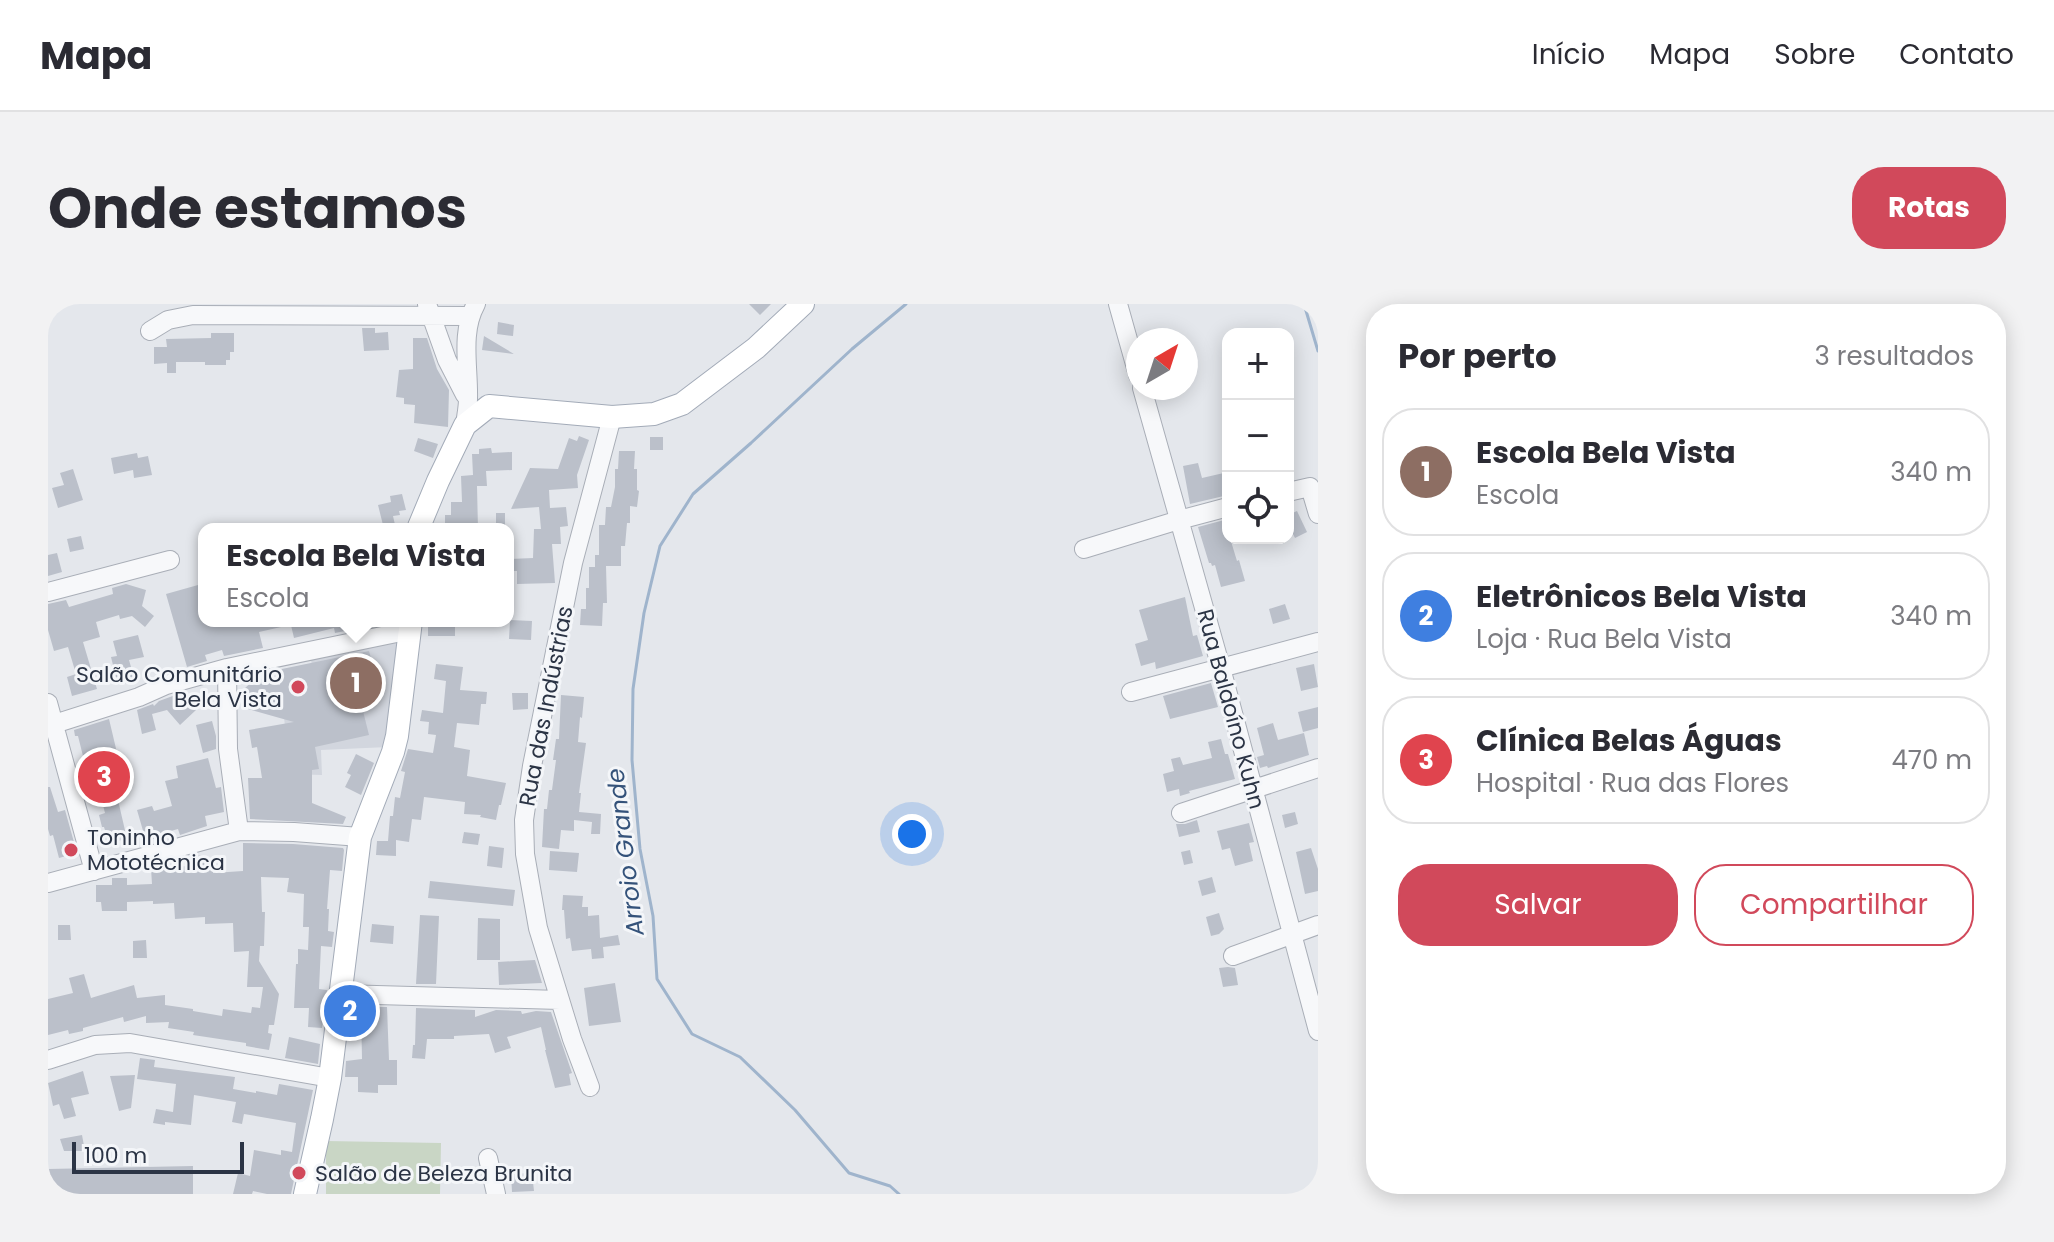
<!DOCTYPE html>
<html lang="pt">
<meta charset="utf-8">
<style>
:root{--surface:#fff;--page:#f2f2f3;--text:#2b2b33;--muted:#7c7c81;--line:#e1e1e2;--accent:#d1495b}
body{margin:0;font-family:Poppins,sans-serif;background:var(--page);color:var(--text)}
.controls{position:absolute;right:24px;top:24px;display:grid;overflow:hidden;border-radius:16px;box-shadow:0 4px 20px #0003}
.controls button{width:72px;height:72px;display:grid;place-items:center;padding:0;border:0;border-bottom:2px solid var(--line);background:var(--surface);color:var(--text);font:40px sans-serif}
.compass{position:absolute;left:1078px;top:24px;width:72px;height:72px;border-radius:50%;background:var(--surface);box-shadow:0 4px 20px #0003;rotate:39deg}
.scale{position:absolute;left:24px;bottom:20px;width:172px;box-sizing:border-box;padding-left:8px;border:4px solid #2b3445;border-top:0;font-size:22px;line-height:28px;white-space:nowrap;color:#2b3445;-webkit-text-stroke:6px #f4f6f9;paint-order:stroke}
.you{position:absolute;left:864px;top:530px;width:28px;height:28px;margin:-20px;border:6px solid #fff;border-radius:50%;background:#1a73e8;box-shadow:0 0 0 12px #1a73e833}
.badge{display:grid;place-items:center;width:52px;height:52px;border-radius:50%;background:var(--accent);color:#fff;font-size:26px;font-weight:700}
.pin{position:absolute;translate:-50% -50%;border:4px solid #fff;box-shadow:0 2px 8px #0006}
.popup{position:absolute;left:150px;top:219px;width:316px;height:104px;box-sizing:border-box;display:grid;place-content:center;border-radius:16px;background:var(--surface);filter:drop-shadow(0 2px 6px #0005);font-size:26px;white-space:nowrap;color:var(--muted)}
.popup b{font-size:30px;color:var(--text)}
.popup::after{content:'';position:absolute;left:50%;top:100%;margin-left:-16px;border:16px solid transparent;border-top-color:var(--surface)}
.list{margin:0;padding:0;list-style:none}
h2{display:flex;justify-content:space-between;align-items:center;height:104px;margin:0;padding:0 32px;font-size:34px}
h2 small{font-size:26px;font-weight:400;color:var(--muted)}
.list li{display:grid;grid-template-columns:52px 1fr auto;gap:24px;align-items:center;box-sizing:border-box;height:128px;margin:0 16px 16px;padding:0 16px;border:2px solid var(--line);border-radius:32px}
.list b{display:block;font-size:30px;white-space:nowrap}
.list p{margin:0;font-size:26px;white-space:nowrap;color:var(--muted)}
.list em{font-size:26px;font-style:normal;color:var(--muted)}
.actions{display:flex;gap:16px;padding:24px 32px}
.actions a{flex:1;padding:18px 0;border:2px solid var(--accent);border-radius:32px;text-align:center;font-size:28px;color:var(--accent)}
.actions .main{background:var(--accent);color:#fff}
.icon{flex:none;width:44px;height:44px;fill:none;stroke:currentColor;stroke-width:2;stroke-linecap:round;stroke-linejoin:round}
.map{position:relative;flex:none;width:1270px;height:890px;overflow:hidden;border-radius:32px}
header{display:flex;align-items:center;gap:48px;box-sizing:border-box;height:112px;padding:0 40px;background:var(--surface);border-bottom:2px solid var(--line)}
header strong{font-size:38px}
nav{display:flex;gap:44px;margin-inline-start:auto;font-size:28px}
.intro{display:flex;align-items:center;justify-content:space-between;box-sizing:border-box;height:192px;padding:0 48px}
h1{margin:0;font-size:56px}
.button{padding:20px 36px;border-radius:32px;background:var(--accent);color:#fff;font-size:28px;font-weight:700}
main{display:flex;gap:48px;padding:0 48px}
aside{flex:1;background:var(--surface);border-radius:32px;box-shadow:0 4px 20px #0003}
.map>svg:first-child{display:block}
.built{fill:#d2d6de}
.green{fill:#c9d6c5}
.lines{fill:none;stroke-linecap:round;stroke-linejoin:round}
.stream{stroke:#9fb4cc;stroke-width:3}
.building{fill:#bbc0ca}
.minor-casing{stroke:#a9aeb7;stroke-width:20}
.major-casing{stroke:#a3abb8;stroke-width:24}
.minor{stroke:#f7f8fa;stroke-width:18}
.major{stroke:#fff;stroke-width:22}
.poi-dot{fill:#d1495b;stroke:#f4f6f9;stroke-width:3}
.labels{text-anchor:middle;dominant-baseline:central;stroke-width:6;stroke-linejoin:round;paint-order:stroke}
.poi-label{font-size:22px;fill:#2b3445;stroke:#f4f6f9;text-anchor:start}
.street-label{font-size:22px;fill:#2b3445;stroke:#f4f6f9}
.water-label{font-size:24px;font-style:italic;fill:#34527a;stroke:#f4f6f9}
</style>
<header>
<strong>Mapa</strong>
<nav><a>Início</a><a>Mapa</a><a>Sobre</a><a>Contato</a></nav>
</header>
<div class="intro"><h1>Onde estamos</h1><a class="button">Rotas</a></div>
<main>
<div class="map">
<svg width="1270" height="890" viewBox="0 0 1270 890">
<rect width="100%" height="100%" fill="#e4e7ec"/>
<path class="built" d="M 353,337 L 340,443 L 273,446 L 274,471 L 242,470 L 236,413 L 273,406 L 262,351 Z"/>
<path class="green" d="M 278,837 L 393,839 L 392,890 L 278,890 Z"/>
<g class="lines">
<path class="stream" d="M 1256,0 L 1270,47
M 851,890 L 842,882 L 801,869 L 747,806 L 692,753 L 644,730 L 609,675 L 605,612 L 592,545 L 584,456 L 585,385 L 596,309 L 612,242 L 645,190 L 703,139 L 804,45 L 858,0"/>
</g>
<path class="building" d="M 701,0 L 723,0 L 712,11 Z
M 450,18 L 466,21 L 465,32 L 449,30 Z
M 314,24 L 327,24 L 327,29 L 340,28 L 341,46 L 316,47 Z
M 163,29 L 186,29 L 186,48 L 182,48 L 182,56 L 178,56 L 178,61 L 157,61 L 157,58 L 128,58 L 128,69 L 119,69 L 119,59 L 106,60 L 106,43 L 119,43 L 118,35 L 163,34 Z
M 436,32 L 466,50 L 434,46 Z
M 365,34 L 379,34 L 389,65 L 401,86 L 400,123 L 366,119 L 367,101 L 356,100 L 356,94 L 348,93 L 351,66 L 365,65 Z
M 531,132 L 541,136 L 529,171 L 530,184 L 501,186 L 502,204 L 518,203 L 520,222 L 512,223 L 513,240 L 504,240 L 507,279 L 469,280 L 469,267 L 463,267 L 462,255 L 485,254 L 486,225 L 493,225 L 491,203 L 463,205 L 482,164 L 510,165 L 521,134 L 529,137 Z
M 602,133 L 615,133 L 615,146 L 602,146 Z
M 370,134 L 390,140 L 385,154 L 366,147 Z
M 443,144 L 444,149 L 464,148 L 464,166 L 438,167 L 439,182 L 429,182 L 430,225 L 397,225 L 397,211 L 403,211 L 403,198 L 414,198 L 413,172 L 425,171 L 424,150 L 431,150 L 431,145 Z
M 571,147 L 587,147 L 586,165 L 589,165 L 589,186 L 591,187 L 589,203 L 582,202 L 582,219 L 579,219 L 577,242 L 573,242 L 573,262 L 558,262 L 559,299 L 555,299 L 554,322 L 532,321 L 533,305 L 538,305 L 538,284 L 541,284 L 541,263 L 547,263 L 547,251 L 551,251 L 551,221 L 557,221 L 558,203 L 563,203 L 567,183 L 567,165 L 570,165 Z
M 89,149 L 90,154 L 100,152 L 104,171 L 86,174 L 85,166 L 66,170 L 63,154 Z
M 1150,159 L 1154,174 L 1180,168 L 1180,191 L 1142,200 L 1135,162 Z
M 25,165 L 35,196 L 10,204 L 4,184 L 16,181 L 12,169 Z
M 354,190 L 358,206 L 351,207 L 352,211 L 345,212 L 348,225 L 336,225 L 330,201 L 343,198 L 342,192 Z
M 1249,207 L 1259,228 L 1247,234 L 1244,228 L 1240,229 L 1240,211 Z
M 448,209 L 457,209 L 457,225 L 448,225 Z
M 1180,215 L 1180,234 L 1182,234 L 1189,257 L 1191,256 L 1197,277 L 1173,283 L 1167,261 L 1164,262 L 1163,259 L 1161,259 L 1150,223 Z
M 33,232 L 36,245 L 22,248 L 19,235 Z
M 9,249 L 14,268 L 0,272 L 0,251 Z
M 78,280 L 98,286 L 94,302 L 106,312 L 97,323 L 84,312 L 72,315 L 71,311 L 48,318 L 52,333 L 35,338 L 49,385 L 24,392 L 19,373 L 28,370 L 20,343 L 6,347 L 0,326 L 0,300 L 18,296 L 21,303 L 65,290 L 64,284 Z
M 150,281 L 156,301 L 156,317 L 242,317 L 242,321 L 211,328 L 215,344 L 176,352 L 174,346 L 157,351 L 159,357 L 139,363 L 118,290 Z
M 1137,293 L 1145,332 L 1149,331 L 1155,352 L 1108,365 L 1107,358 L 1093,362 L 1087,340 L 1100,336 L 1091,306 Z
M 1237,300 L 1242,315 L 1225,320 L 1221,305 Z
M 462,316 L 484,317 L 483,336 L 461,335 Z
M 242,317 L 347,317 L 287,329 L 286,324 L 246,334 Z
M 380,317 L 407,317 L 407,332 L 380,332 Z
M 90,331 L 96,353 L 81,356 L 87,377 L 70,381 L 63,353 L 69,352 L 65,337 Z
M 321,347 L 324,358 L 311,361 L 313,372 L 292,376 L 297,398 L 312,395 L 321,431 L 267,443 L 271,465 L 264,466 L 264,499 L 298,513 L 295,520 L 202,515 L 200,474 L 214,474 L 209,443 L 204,444 L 201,426 L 246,418 L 200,405 L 196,385 L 209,373 L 232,381 L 229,366 Z
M 388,360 L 415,363 L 412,386 L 439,388 L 438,400 L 433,400 L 431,421 L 409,419 L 406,443 L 422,446 L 419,472 L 458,479 L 453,501 L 451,501 L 448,516 L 432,513 L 433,511 L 416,510 L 417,498 L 376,493 L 373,516 L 364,515 L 361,538 L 348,536 L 348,552 L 328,551 L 329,537 L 340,537 L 342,512 L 345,512 L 347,493 L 352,494 L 357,468 L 353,467 L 360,445 L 385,449 L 388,431 L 380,430 L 381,418 L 372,417 L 374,406 L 395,409 L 398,377 L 386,375 Z
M 1266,360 L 1270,383 L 1253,387 L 1248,364 Z
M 1163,379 L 1170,403 L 1122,415 L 1115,392 Z
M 133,389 L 148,406 L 132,421 L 119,406 L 104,410 L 108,426 L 94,430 L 89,406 L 105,400 L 106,402 L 111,397 Z
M 464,389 L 480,389 L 480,405 L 465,406 Z
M 513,391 L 536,393 L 534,414 L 532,413 L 530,438 L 538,439 L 531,489 L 533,489 L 531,508 L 553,510 L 552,530 L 543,530 L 544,518 L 526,516 L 526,527 L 513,526 L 511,545 L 494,543 L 496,505 L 499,505 L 501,486 L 504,486 L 508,456 L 505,456 L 508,435 L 511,435 Z
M 1270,403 L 1270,424 L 1255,428 L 1250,408 Z
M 61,415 L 70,453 L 74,452 L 78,466 L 64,470 L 79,535 L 61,539 L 56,523 L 54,523 L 51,511 L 57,509 L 50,482 L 53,481 L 47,455 L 44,455 L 43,450 L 35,452 L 30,432 L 27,432 L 26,426 Z
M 164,417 L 168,432 L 168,445 L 155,449 L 148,421 Z
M 1225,419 L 1230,436 L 1256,429 L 1261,451 L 1220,464 L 1219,462 L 1212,464 L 1209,453 L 1216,451 L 1209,424 Z
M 1173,435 L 1177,450 L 1180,450 L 1187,475 L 1141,487 L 1142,489 L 1132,492 L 1131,485 L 1119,488 L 1115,470 L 1126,467 L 1123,455 L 1132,453 L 1135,461 L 1164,454 L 1160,438 Z
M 308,450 L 326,459 L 313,491 L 297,483 L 303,471 L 299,469 Z
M 160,454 L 168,484 L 173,483 L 176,508 L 157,512 L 159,522 L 132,531 L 130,525 L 112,530 L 113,533 L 98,537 L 89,506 L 104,502 L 106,507 L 124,502 L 117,477 L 130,474 L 128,462 Z
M 0,483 L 2,483 L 10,508 L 17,506 L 29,549 L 11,554 L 5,531 L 2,532 L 0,525 Z
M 1247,508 L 1250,520 L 1237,524 L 1234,511 Z
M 1149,516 L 1152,528 L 1131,533 L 1128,520 L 1137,520 Z
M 1201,519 L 1206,538 L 1201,539 L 1205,557 L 1187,562 L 1182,544 L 1174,546 L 1169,527 Z
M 416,528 L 432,530 L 430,541 L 414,539 Z
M 195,539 L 245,540 L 295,544 L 296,546 L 294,567 L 282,566 L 279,605 L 281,605 L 280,627 L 286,628 L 284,643 L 273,642 L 271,685 L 279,686 L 274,724 L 260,723 L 261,704 L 246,704 L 248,660 L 250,660 L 250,645 L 260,646 L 261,623 L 255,623 L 256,590 L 239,588 L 241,574 L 213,573 L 214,608 L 217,608 L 216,642 L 212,642 L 211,657 L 231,690 L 226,721 L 221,721 L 220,729 L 224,730 L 221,746 L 198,742 L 198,739 L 145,731 L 146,728 L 120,724 L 121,718 L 98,719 L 98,712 L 76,718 L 75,713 L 35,724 L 35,727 L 21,730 L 20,726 L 0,731 L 0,695 L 25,689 L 21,674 L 36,670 L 43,694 L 86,681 L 89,694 L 117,691 L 117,701 L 145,705 L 145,707 L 174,712 L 175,705 L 203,709 L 204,703 L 212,704 L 215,683 L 199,683 L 201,647 L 186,648 L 185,619 L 157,620 L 157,613 L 127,615 L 126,599 L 105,600 L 105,597 L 79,598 L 79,607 L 54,607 L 53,598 L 48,598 L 48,581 L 64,581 L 64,574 L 79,574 L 79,581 L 104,580 L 103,564 L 141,562 L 141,555 L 145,555 L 145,552 L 156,551 L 157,558 L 165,558 L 165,569 L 195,567 Z
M 441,542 L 456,544 L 454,564 L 439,562 Z
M 1263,544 L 1270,565 L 1270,587 L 1257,590 L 1248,548 Z
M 1142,546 L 1145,559 L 1136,561 L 1133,548 Z
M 502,547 L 531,549 L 529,568 L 501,566 Z
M 1164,573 L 1168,588 L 1154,592 L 1150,577 Z
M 382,577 L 467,586 L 465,602 L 380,594 Z
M 515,591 L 535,592 L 534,603 L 540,603 L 540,612 L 551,611 L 552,634 L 570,631 L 572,641 L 555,643 L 556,654 L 544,655 L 543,645 L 524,647 L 522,634 L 518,635 L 516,606 L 514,606 Z
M 1171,609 L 1176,625 L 1171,630 L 1163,632 L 1158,613 Z
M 372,611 L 391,612 L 388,680 L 368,680 Z
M 430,614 L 452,615 L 452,656 L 429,656 Z
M 324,620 L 346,622 L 345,640 L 322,638 Z
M 10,621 L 22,621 L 23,636 L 10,636 Z
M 98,636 L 99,654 L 85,654 L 85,637 Z
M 487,656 L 494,679 L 451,681 L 450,658 Z
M 1180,663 L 1187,664 L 1190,681 L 1175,683 L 1171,664 Z
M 567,679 L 573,718 L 541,722 L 536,684 Z
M 313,703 L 339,703 L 341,756 L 349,756 L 349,781 L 330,781 L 330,789 L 310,788 L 310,773 L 297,773 L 298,757 L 314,755 Z
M 368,704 L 427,706 L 427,713 L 448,706 L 473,707 L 474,710 L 488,707 L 503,708 L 524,769 L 521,770 L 523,781 L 507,784 L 497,746 L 498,746 L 493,723 L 459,733 L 463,744 L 447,749 L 441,730 L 406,732 L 406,735 L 379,735 L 377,755 L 364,754 L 365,741 L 367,741 Z
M 241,733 L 272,740 L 270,760 L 237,754 Z
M 92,754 L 107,756 L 106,763 L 187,773 L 185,785 L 208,789 L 208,787 L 229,791 L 231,780 L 265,786 L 243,890 L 219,890 L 205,887 L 204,890 L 185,890 L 190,869 L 202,872 L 206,846 L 233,851 L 233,846 L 244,848 L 248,819 L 196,810 L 194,820 L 184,818 L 188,798 L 146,791 L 143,821 L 117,818 L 117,821 L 105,819 L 108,805 L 125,808 L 128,780 L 89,775 Z
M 35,767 L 41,790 L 23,794 L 28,812 L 16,815 L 11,800 L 5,802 L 0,779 Z
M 87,771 L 83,804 L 71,807 L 62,772 Z
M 34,831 L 37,847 L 16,847 L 12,835 Z
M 145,862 L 145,890 L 0,890 L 0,865 Z
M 484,869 L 486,887 L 464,888 L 463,870 Z"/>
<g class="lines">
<defs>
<path id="minor" d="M 379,0 L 399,56 L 417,91
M 1070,0 L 1090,71
M 102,27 L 120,16 L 145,11 L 421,12
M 1094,84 L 1173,364 L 1270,727
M 417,121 C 418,112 420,104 420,95 C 421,63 412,29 428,0
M 1240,188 L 1262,183 L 1270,210
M 1036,245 L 1131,216 L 1180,203
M 0,288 L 122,256
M 179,364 L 180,445 L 191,527
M 1083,388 L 1270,338
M 0,399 L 46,567
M 0,422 L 91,393 L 118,381 L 179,364 L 363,326
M 1133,509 L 1270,464
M 0,579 L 191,527 L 246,528 L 312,533
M 1185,652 L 1270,621
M 293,690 L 512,696
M 0,756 L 47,741 L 82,739 L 282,774
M 542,783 L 524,735 L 490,624 L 477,550 L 476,516 L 484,462 L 525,259 L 564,113
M 440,854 L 448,890"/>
<path id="major" d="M 370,225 L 390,177 L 417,121 L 441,102 L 564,113 L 606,110 L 634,100 L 708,44 L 755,0
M 257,890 L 274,815 L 282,774 L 312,533 L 345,448 L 349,432 L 363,317"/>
</defs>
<use href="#minor" class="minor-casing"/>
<use href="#major" class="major-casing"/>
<use href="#minor" class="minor"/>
<use href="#major" class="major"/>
</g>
<g class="poi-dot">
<circle cx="250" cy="383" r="8"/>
<circle cx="23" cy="546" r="8"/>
<circle cx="251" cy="869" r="8"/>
</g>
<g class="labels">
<g class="poi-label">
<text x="234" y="370" text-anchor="end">Salão Comunitário<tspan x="234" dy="25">Bela Vista</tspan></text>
<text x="39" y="533">Toninho<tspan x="39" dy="25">Mototécnica</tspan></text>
<text x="267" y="869">Salão de Beleza Brunita</text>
</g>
<g class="street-label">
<text transform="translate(498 402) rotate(-79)">Rua das Indústrias</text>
<text transform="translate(1183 405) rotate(75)">Rua Baldoíno Kuhn</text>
</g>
<g class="water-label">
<text transform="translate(577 548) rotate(-97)">Arroio Grande</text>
</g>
</g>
</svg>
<div class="controls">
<button>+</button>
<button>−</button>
<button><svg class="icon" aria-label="locate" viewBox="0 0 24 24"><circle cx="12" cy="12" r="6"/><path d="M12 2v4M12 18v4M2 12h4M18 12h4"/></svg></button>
</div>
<svg class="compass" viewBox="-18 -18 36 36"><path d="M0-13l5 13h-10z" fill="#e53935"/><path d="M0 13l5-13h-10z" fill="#7c7c81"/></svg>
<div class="scale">100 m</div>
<div class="you"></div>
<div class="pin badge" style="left:308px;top:379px;background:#8d6e63">1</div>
<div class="popup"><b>Escola Bela Vista</b>Escola</div>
<div class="pin badge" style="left:302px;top:707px;background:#3f7fe0">2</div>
<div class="pin badge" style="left:56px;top:473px;background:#e0444e">3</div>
</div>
<aside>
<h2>Por perto<small>3 resultados</small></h2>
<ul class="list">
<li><span class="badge" style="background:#8d6e63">1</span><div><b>Escola Bela Vista</b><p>Escola</p></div><em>340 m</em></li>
<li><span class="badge" style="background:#3f7fe0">2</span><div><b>Eletrônicos Bela Vista</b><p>Loja · Rua Bela Vista</p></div><em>340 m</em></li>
<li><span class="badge" style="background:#e0444e">3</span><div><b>Clínica Belas Águas</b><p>Hospital · Rua das Flores</p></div><em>470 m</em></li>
</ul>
<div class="actions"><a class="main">Salvar</a><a>Compartilhar</a></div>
</aside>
</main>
